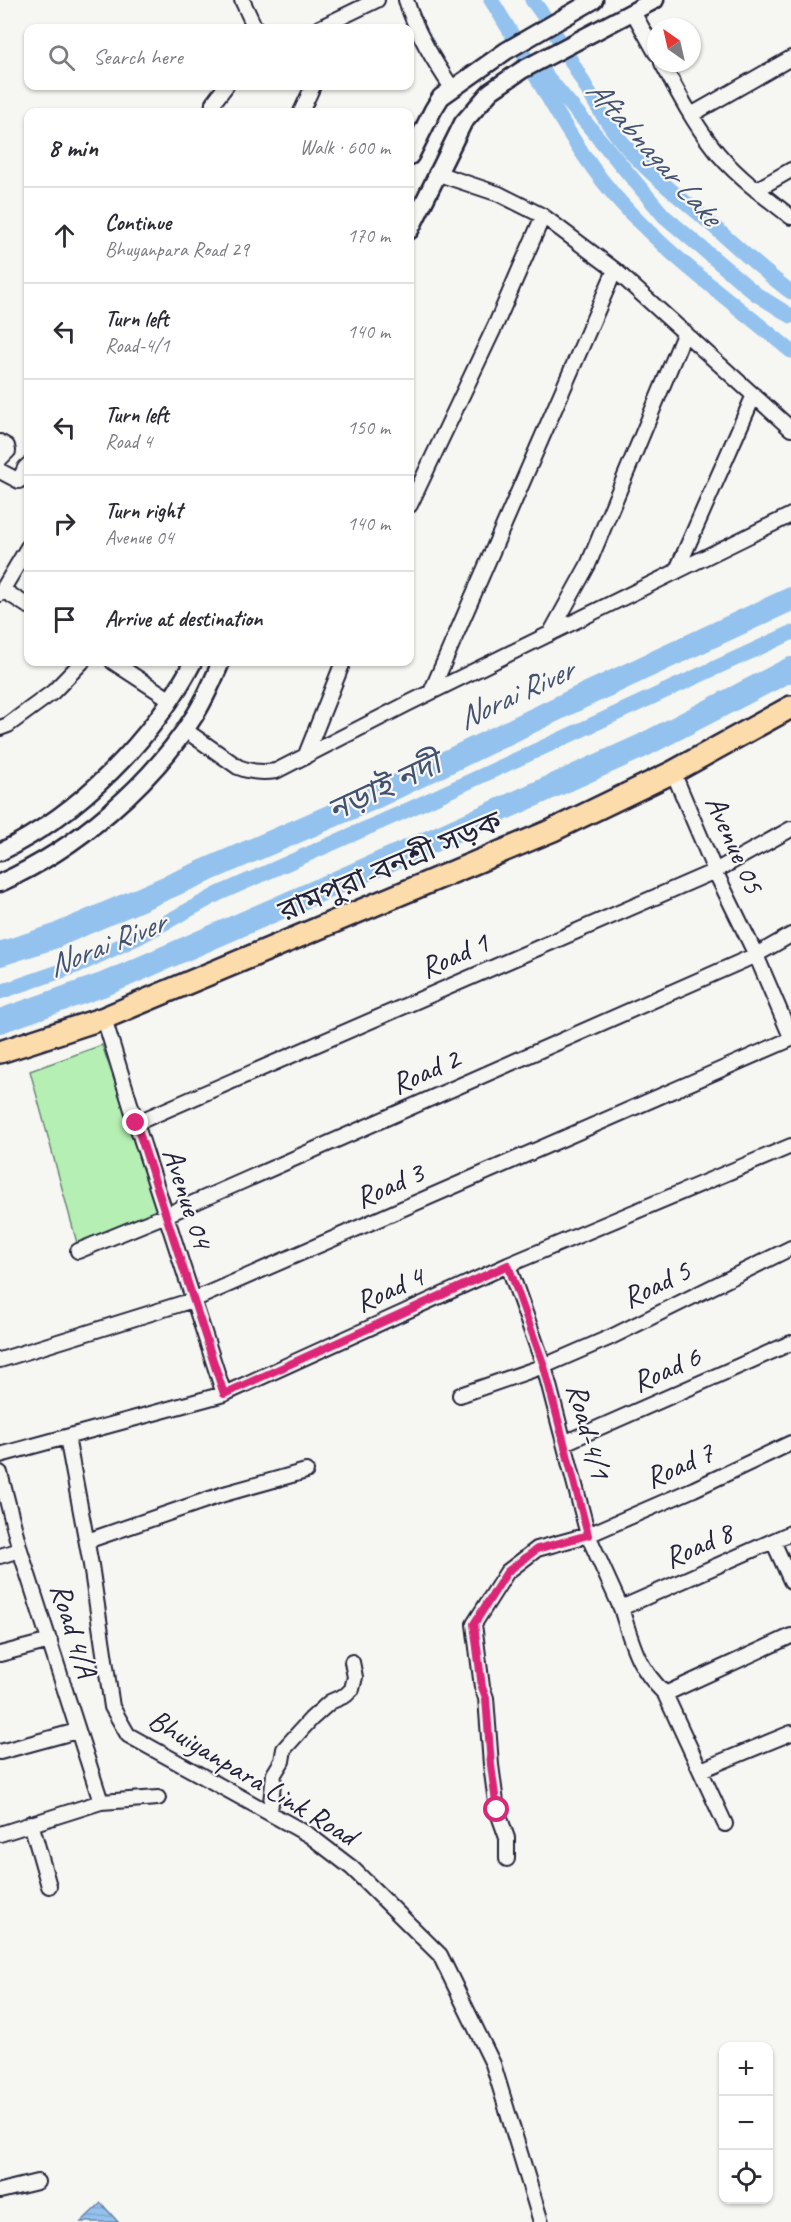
<!DOCTYPE html>
<meta charset="utf-8">
<style>
:root{--surface:#fff;--page:#f2f2f3;--text:#2b2b33;--muted:#7c7c81;--line:#e1e1e2}
body{margin:0;font-family:Caveat,"Noto Sans Bengali",sans-serif;background:var(--page);color:var(--text)}
.controls{position:absolute;right:18px;bottom:18px;display:grid;overflow:hidden;border-radius:12px;box-shadow:0 2px 4px #0004}
.controls button{width:54px;height:54px;display:grid;place-items:center;padding:0;border:0;border-bottom:2px solid var(--line);background:var(--surface);color:var(--text);font:30px sans-serif}
.compass{position:absolute;left:647px;top:18px;width:54px;height:54px;border-radius:50%;background:var(--surface);box-shadow:0 2px 4px #0004;rotate:326deg}
.stop{position:absolute;width:18px;height:18px;margin:-14px;border:4px solid #db2777;border-radius:50%;background:#fff}
.stop.end{background:#db2777;border-color:#fff;box-shadow:0 2px 6px #0008}
.list{margin:0;padding:0;list-style:none}
h2{display:flex;justify-content:space-between;align-items:center;height:78px;margin:0;padding:0 24px;font-size:26px}
h2 small{font-size:20px;font-weight:400;color:var(--muted)}
.list li{display:grid;grid-template-columns:39px 1fr auto;gap:18px;align-items:center;box-sizing:border-box;height:96px;padding:0 24px;border-top:2px solid var(--line)}
.list b{display:block;font-size:22px;white-space:nowrap}
.list p{margin:0;font-size:20px;white-space:nowrap;color:var(--muted)}
.list em{font-size:20px;font-style:normal;color:var(--muted)}
.icon{flex:none;width:33px;height:33px;fill:none;stroke:currentColor;stroke-width:2;stroke-linecap:round;stroke-linejoin:round}
.map{position:relative;flex:none;width:791px;height:2222px;overflow:hidden}
.search{position:absolute;background:var(--surface);box-shadow:0 2px 4px #0004;left:24px;top:24px;width:390px;height:66px;display:flex;align-items:center;gap:15px;box-sizing:border-box;padding:0 21px;border-radius:12px;color:var(--muted);font-size:22px}
.panel{position:absolute;background:var(--surface);box-shadow:0 2px 4px #0004;left:24px;top:108px;width:390px;height:558px;border-radius:12px}
.map>svg:first-child{display:block}
.grass{fill:#b5efb3;stroke:#6c8877;stroke-width:1.5}
.water{fill:url(#water-rules);stroke:#6682a6;stroke-width:1.5}
.lines{fill:none;stroke-linecap:round;stroke-linejoin:round}
.canal{stroke:#94c2ee;stroke-width:15}
.river{stroke:#94c2ee;stroke-width:24}
.minor-casing{stroke:#22223b;stroke-width:18}
.tertiary-casing{stroke:#22223b;stroke-width:21}
.primary-casing{stroke:#22223b;stroke-width:26}
.minor{stroke:#f6f6f2;stroke-width:14}
.tertiary{stroke:#f6f6f2;stroke-width:16}
.primary{stroke:#fddcac;stroke-width:21}
.route{stroke:#db2777;stroke-width:8}
.labels{text-anchor:middle;dominant-baseline:central;stroke-width:4.5;stroke-linejoin:round;paint-order:stroke}
.street-label{font-size:30px;fill:#22223b;stroke:#f6f6f2}
.water-label{font-size:32px;font-style:italic;fill:#445271;stroke:#f6f6f2}
</style>
<div class="map">
<svg width="791" height="2222" viewBox="0 0 791 2222">
<defs>
<pattern id="water-rules" width="6" height="5" patternUnits="userSpaceOnUse" patternTransform="scale(1.5)"><rect width="6" height="5" fill="#94c2ee"/><path d="M0 2.5h6" fill="none" stroke="#7fa6cd"/></pattern>
</defs>
<rect width="100%" height="100%" fill="#f6f6f2"/>
<filter id="ink" filterUnits="userSpaceOnUse"><feTurbulence type="fractalNoise" baseFrequency=".0167" numOctaves="2"/><feDisplacementMap in="SourceGraphic" scale="12" xChannelSelector="R" yChannelSelector="G"/><feConvolveMatrix kernelMatrix="1 2 1 2 8 2 1 2 1" color-interpolation-filters="sRGB"/></filter>
<g filter="url(#ink)">
<path class="grass" d="M 102,1045 L 160,1214 L 77,1243 L 30,1071 Z"/>
<path class="water" d="M 101,2203 L 118,2222 L 81,2222 Z"/>
<g class="lines">
<path class="canal" d="M 491,0 C 529,59 558,123 601,179 C 653,246 727,297 791,351
M 532,0 C 567,44 587,99 623,143 C 646,171 676,194 704,218 C 733,243 760,269 791,292
M 538,62 L 544,73 L 664,216 L 756,294 L 791,316
M 0,992 L 79,965 L 139,937 L 218,894 L 401,813 L 791,633"/>
<path class="river" d="M 0,954 L 53,937 L 373,798 L 579,698 L 791,599
M 0,1021 L 105,984 L 427,843 L 642,746 L 791,669"/>
<defs>
<path id="minor" d="M 242,0 L 255,28
M 406,0 C 416,32 434,61 452,88
M 633,12 L 656,53
M 319,28 L 377,0
M 662,63 C 677,91 692,120 712,146 C 732,173 764,196 791,217
M 212,112 L 213,103 L 226,86
M 301,112 L 313,86
M 691,115 L 791,58
M 436,173 L 499,194 L 543,216 L 615,270 L 791,429
M 756,190 L 791,170
M 0,442 L 7,446 L 8,451 L 0,459
M 0,471 L 19,481 L 25,468 L 28,465
M 410,505 L 496,324 L 543,216
M 676,572 L 754,395
M 3,590 L 28,606
M 0,594 L 28,547
M 550,634 L 588,565 L 685,332
M 113,662 L 171,700
M 431,692 L 615,270
M 0,728 L 8,725 L 53,692 L 82,662
M 185,730 L 238,767 C 250,772 262,773 276,771 L 407,704 L 791,515
M 305,757 L 343,662
M 673,772 L 715,871 L 756,955 L 791,1037
M 104,1018 L 136,1123 L 224,1394
M 136,1123 L 715,871 L 791,829
M 78,1251 L 166,1215 L 756,955 L 791,935
M 508,1265 L 544,1366 L 588,1535 L 621,1608 L 791,1533
M 0,1360 L 193,1300 L 791,1039
M 460,1395 L 544,1366 L 611,1337 L 791,1248
M 67,1437 L 91,1565 L 112,1707 L 128,1735 L 309,1835 L 352,1868 L 440,1955 L 493,2064 L 541,2222
M 564,1443 L 791,1343
M 0,1455 L 224,1394 L 508,1265 L 791,1146
M 0,1473 L 20,1550 L 101,1802
M 87,1541 L 224,1494 L 306,1471
M 773,1541 L 791,1581
M 0,1556 L 20,1550
M 621,1608 C 633,1646 636,1665 665,1694 L 725,1824
M 0,1654 L 50,1641
M 665,1694 L 791,1636
M 0,1752 L 77,1731
M 701,1770 L 791,1733
M 270,1812 L 274,1774 L 282,1761 L 284,1749 L 311,1719 L 330,1702 L 346,1695 L 352,1689 L 355,1677 L 352,1662
M 31,1823 L 49,1886
M 0,1834 L 101,1802 L 158,1798
M 507,1859 L 507,1838 L 497,1810 L 491,1765 L 486,1698 L 482,1687 L 474,1624 L 507,1572 L 537,1549 L 588,1535 L 694,1489 L 791,1443
M 0,2191 L 37,2182"/>
<path id="tertiary" d="M 410,156 L 433,110 L 441,97 L 506,51 L 594,0
M 410,230 L 463,123 L 491,91 L 522,70 L 655,0
M 0,852 C 79,814 153,739 193,662
M 0,883 C 76,849 151,785 195,715 C 206,698 213,680 221,662"/>
<path id="primary" d="M 0,1052 L 104,1018 L 553,830 L 673,772 L 791,707"/>
</defs>
<use href="#minor" class="minor-casing"/>
<use href="#tertiary" class="tertiary-casing"/>
<use href="#primary" class="primary-casing"/>
<use href="#minor" class="minor"/>
<use href="#tertiary" class="tertiary"/>
<use href="#primary" class="primary"/>
</g>
</g>
<g class="lines" filter="url(#ink)">
<path class="route" d="M 136,1123 L 224,1394 L 508,1265 L 544,1366 L 588,1535 L 537,1549 L 507,1572 L 474,1624 L 482,1687 L 486,1698 L 491,1765 L 497,1810"/>
</g>
<g class="labels">
<g class="street-label">
<text transform="translate(735 844) rotate(66)">Avenue 05</text>
<text transform="translate(390 866) rotate(-23)">রামপুরা-বনশ্রী সড়ক</text>
<text transform="translate(454 955) rotate(-24)">Road 1</text>
<text transform="translate(425 1071) rotate(-24)">Road 2</text>
<text transform="translate(389 1185) rotate(-24)">Road 3</text>
<text transform="translate(188 1198) rotate(72)">Avenue 04</text>
<text transform="translate(656 1284) rotate(-26)">Road 5</text>
<text transform="translate(389 1289) rotate(-24)">Road 4</text>
<text transform="translate(666 1369) rotate(-24)">Road 6</text>
<text transform="translate(589 1431) rotate(75)">Road-4/1</text>
<text transform="translate(679 1465) rotate(-24)">Road 7</text>
<text transform="translate(698 1545) rotate(-24)">Road 8</text>
<text transform="translate(74 1630) rotate(73)">Road 4/A</text>
<text transform="translate(253 1777) rotate(31)">Bhuiyanpara Link Road</text>
</g>
<g class="water-label">
<text transform="translate(654 152) rotate(48)">Aftabnagar Lake</text>
<text transform="translate(515 694) rotate(-25)">Norai River</text>
<text transform="translate(384 787) rotate(-25)">নড়াই নদী</text>
<text transform="translate(106 944) rotate(-22)">Norai River</text>
</g>
</g>
</svg>
<div class="controls">
<button>+</button>
<button>−</button>
<button><svg class="icon" aria-label="locate" viewBox="0 0 24 24"><circle cx="12" cy="12" r="6"/><path d="M12 2v4M12 18v4M2 12h4M18 12h4"/></svg></button>
</div>
<svg class="compass" viewBox="-18 -18 36 36"><path d="M0-13l5 13h-10z" fill="#e53935"/><path d="M0 13l5-13h-10z" fill="#7c7c81"/></svg>
<div class="stop" style="left:497px;top:1810px"></div>
<div class="stop end" style="left:136px;top:1123px"></div>
<div class="search"><svg class="icon" aria-label="search" viewBox="0 0 24 24"><circle cx="10" cy="10" r="6"/><path d="M15 15l6 6"/></svg>Search here</div>
<section class="panel">
<h2>8 min<small>Walk · 600 m</small></h2>
<ul class="list">
<li><svg class="icon" aria-label="ahead" viewBox="0 0 24 24"><path d="M12 20V5M6 11l6-6 6 6"/></svg><div><b>Continue</b><p>Bhuyanpara Road 29</p></div><em>170 m</em></li>
<li><svg class="icon" aria-label="left" viewBox="0 0 24 24"><path d="M17 20v-9H6M10 6l-5 5 5 5"/></svg><div><b>Turn left</b><p>Road-4/1</p></div><em>140 m</em></li>
<li><svg class="icon" aria-label="left" viewBox="0 0 24 24"><path d="M17 20v-9H6M10 6l-5 5 5 5"/></svg><div><b>Turn left</b><p>Road 4</p></div><em>150 m</em></li>
<li><svg class="icon" aria-label="right" viewBox="0 0 24 24"><path d="M7 20v-9h11M14 6l5 5-5 5"/></svg><div><b>Turn right</b><p>Avenue 04</p></div><em>140 m</em></li>
<li><svg class="icon" aria-label="arrive" viewBox="0 0 24 24"><path d="M6 21V4h12l-3 4 3 4H6"/></svg><div><b>Arrive at destination</b></div></li>
</ul>
</section>
</div>
